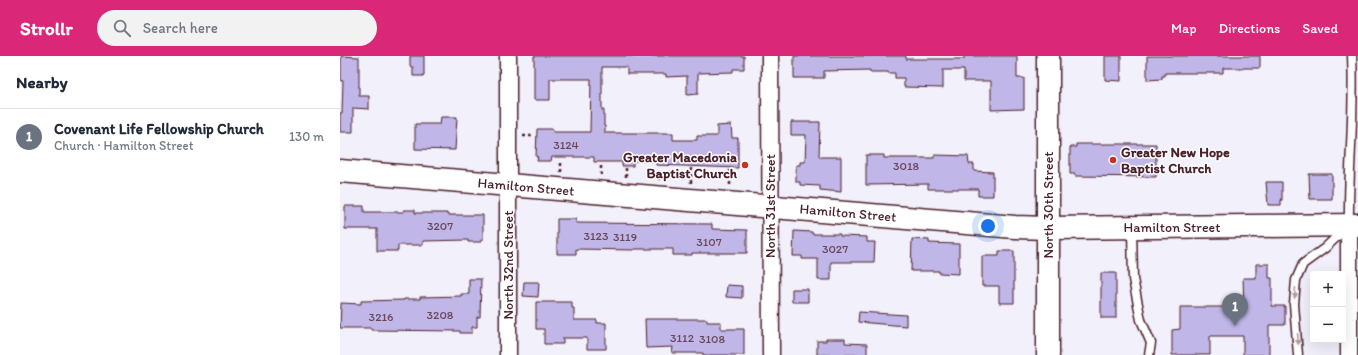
<!DOCTYPE html>
<meta charset="utf-8">
<style>
:root{--surface:#fff;--page:#f2f2f3;--text:#1f2937;--muted:#747a83;--line:#e0e1e3;--accent:#db2777}
body{margin:0;font-family:Itim,sans-serif;background:var(--page);color:var(--text)}
.controls{position:absolute;right:12px;bottom:12px;display:grid;overflow:hidden;border-radius:4px;box-shadow:0 4px 16px #0002}
.controls button{width:36px;height:36px;display:grid;place-items:center;padding:0;border:0;border-bottom:1px solid var(--line);background:var(--surface);color:var(--text);font:20px sans-serif}
.you{position:absolute;left:648px;top:170px;width:14px;height:14px;margin:-10px;border:3px solid #fff;border-radius:50%;background:#1a73e8;box-shadow:0 0 0 6px #1a73e833}
.badge{display:grid;place-items:center;width:26px;height:26px;border-radius:50%;background:var(--accent);color:#fff;font-size:13px;font-weight:700}
.pin{position:absolute;translate:-50% -33px;filter:drop-shadow(0 1px 2px #0008)}
.pin::after{content:'';position:absolute;top:21px;width:14px;height:12px;background:inherit;clip-path:polygon(0 0,100% 0,50% 100%)}
.list{margin:0;padding:0;list-style:none}
h2{display:flex;justify-content:space-between;align-items:center;height:52px;margin:0;padding:0 16px;font-size:17px}
h2 small{font-size:13px;font-weight:400;color:var(--muted)}
.list li{display:grid;grid-template-columns:26px 1fr auto;gap:12px;align-items:center;box-sizing:border-box;height:56px;padding:0 16px;border-top:1px solid var(--line)}
.list b{display:block;font-size:15px;white-space:nowrap}
.list p{margin:0;font-size:13px;white-space:nowrap;color:var(--muted)}
.list em{font-size:13px;font-style:normal;color:var(--muted)}
.icon{flex:none;width:22px;height:22px;fill:none;stroke:currentColor;stroke-width:2;stroke-linecap:round;stroke-linejoin:round}
.map{position:relative;flex:none;width:1018px;height:299px;overflow:hidden}
header{display:flex;align-items:center;gap:24px;box-sizing:border-box;height:56px;padding:0 20px;background:var(--accent);color:#fff}
header strong{font-size:19px}
nav{display:flex;gap:22px;margin-inline-start:auto;font-size:14px}
.search{width:280px;height:36px;background:var(--page);display:flex;align-items:center;gap:10px;box-sizing:border-box;padding:0 14px;border-radius:22px;color:var(--muted);font-size:15px}
main{display:flex}
aside{flex:1;background:var(--surface)}
.map>svg:first-child{display:block}
.building{fill:#c0b6e7;stroke:#4a1f2b}
.lines{fill:none;stroke-linecap:round;stroke-linejoin:round}
.lane-casing{stroke:#4a1f2b;stroke-width:11}
.street-casing{stroke:#4a1f2b;stroke-width:19}
.secondary-casing{stroke:#4a1f2b;stroke-width:25}
.path{stroke:#4a1f2b;stroke-width:2.5;stroke-dasharray:3 3;stroke-linecap:butt}
.lane{stroke:#fff;stroke-width:8}
.street{stroke:#fff;stroke-width:16}
.secondary{stroke:#fff;stroke-width:22}
.oneway{fill:#ae9aa0}
.poi-dot{fill:#c8321e;stroke:#fff;stroke-width:1.5}
.labels{text-anchor:middle;dominant-baseline:central;stroke-width:3;stroke-linejoin:round;paint-order:stroke}
.number-label{font-size:12px;fill:#68455a}
.poi-label{font-size:14px;font-weight:bold;fill:#4a1f2b;stroke:#fff;text-anchor:start}
.street-label{font-size:14px;fill:#4a1f2b;stroke:#fff}
</style>
<header>
<strong>Strollr</strong>
<div class="search"><svg class="icon" aria-label="search" viewBox="0 0 24 24"><circle cx="10" cy="10" r="6"/><path d="M15 15l6 6"/></svg>Search here</div>
<nav><a>Map</a><a>Directions</a><a>Saved</a></nav>
</header>
<main>
<aside>
<h2>Nearby<small></small></h2>
<ul class="list">
<li><span class="badge" style="background:#6b7280">1</span><div><b>Covenant Life Fellowship Church</b><p>Church · Hamilton Street</p></div><em>130 m</em></li>
</ul>
</aside>
<div class="map">
<svg width="1018" height="299" viewBox="0 0 1018 299">
<rect width="100%" height="100%" fill="#f2f0fa"/>
<filter id="ink" filterUnits="userSpaceOnUse"><feTurbulence type="fractalNoise" baseFrequency=".025" numOctaves="2"/><feDisplacementMap in="SourceGraphic" scale="8" xChannelSelector="R" yChannelSelector="G"/><feConvolveMatrix kernelMatrix="1 2 1 2 8 2 1 2 1" color-interpolation-filters="sRGB"/></filter>
<g filter="url(#ink)">
<path class="building" d="M 2,0 L 19,1 L 19,40 L 29,40 L 29,53 L 13,52 L 13,76 L 0,76 L 0,57 L 2,57 L 3,25 L 1,25 L 1,1 Z
M 70,0 L 84,0 L 84,20 L 73,20 L 73,11 L 70,11 Z
M 194,0 L 404,0 L 404,13 L 393,13 L 393,16 L 358,17 L 358,38 L 347,39 L 347,20 L 326,21 L 326,18 L 287,18 L 287,11 L 262,11 L 262,54 L 264,54 L 264,70 L 265,70 L 265,77 L 333,77 L 333,84 L 357,84 L 357,80 L 377,80 L 377,70 L 391,69 L 392,82 L 398,82 L 398,112 L 316,109 L 316,105 L 293,105 L 293,110 L 282,110 L 282,106 L 254,106 L 254,101 L 212,101 L 211,105 L 197,105 L 198,101 L 196,101 L 197,73 L 213,73 L 213,76 L 250,76 L 251,23 L 210,23 L 210,44 L 194,44 Z
M 454,0 L 566,0 L 566,3 L 624,3 L 624,0 L 677,0 L 677,22 L 684,22 L 684,53 L 651,54 L 651,25 L 624,25 L 624,14 L 603,14 L 603,32 L 564,31 L 564,22 L 555,22 L 555,17 L 548,17 L 548,16 L 530,16 L 530,14 L 484,15 L 484,22 L 454,22 Z
M 765,0 L 781,0 L 781,25 L 765,24 Z
M 807,0 L 920,0 L 920,12 L 883,12 L 883,17 L 825,17 L 825,20 L 822,20 L 822,23 L 807,24 Z
M 101,61 L 117,61 L 115,94 L 75,93 L 75,68 L 100,68 Z
M 451,66 L 480,66 L 479,101 L 501,101 L 501,136 L 480,134 L 480,130 L 460,129 L 460,126 L 456,126 L 456,109 L 460,109 L 460,106 L 465,106 L 466,79 L 451,79 Z
M 736,88 L 816,88 L 816,121 L 735,120 L 735,118 L 730,118 L 730,91 L 736,91 Z
M 526,99 L 544,99 L 544,102 L 594,102 L 594,99 L 628,100 L 629,108 L 634,108 L 634,115 L 653,116 L 653,140 L 638,140 L 638,133 L 588,133 L 588,128 L 526,129 Z
M 969,118 L 992,118 L 992,143 L 970,143 Z
M 926,126 L 942,126 L 942,144 L 941,144 L 941,149 L 928,149 Z
M 5,150 L 24,150 L 24,156 L 64,156 L 64,154 L 75,154 L 75,157 L 107,157 L 107,159 L 143,159 L 143,184 L 141,184 L 141,186 L 128,186 L 128,184 L 83,185 L 83,189 L 58,189 L 58,195 L 37,195 L 37,173 L 5,173 Z
M 217,163 L 236,163 L 236,167 L 372,168 L 372,173 L 407,174 L 407,197 L 352,197 L 352,199 L 333,199 L 333,193 L 294,193 L 294,194 L 236,193 L 236,198 L 217,198 Z
M 454,175 L 472,176 L 472,178 L 500,178 L 500,180 L 527,181 L 527,186 L 535,186 L 534,206 L 491,206 L 491,224 L 478,224 L 478,203 L 462,203 L 462,200 L 453,200 Z
M 572,183 L 589,184 L 589,187 L 619,188 L 619,218 L 599,217 L 599,215 L 571,215 Z
M 659,195 L 674,195 L 674,247 L 659,247 L 659,230 L 642,230 L 642,200 L 659,200 Z
M 916,208 L 929,208 L 929,222 L 932,222 L 932,250 L 945,250 L 945,269 L 929,269 L 929,299 L 903,299 L 903,280 L 870,280 L 870,299 L 832,299 L 832,274 L 840,273 L 840,251 L 904,251 L 903,222 L 916,222 Z
M 761,217 L 776,217 L 776,262 L 761,262 Z
M 129,223 L 141,223 L 140,261 L 137,261 L 137,271 L 132,271 L 132,277 L 120,277 L 120,275 L 31,274 L 31,272 L 0,272 L 1,247 L 21,248 L 21,245 L 64,244 L 64,243 L 80,243 L 80,241 L 121,240 L 121,238 L 129,238 Z
M 184,226 L 199,226 L 198,241 L 183,240 Z
M 387,229 L 402,230 L 402,242 L 386,241 Z
M 452,233 L 468,233 L 468,246 L 452,246 Z
M 196,246 L 232,246 L 232,252 L 234,252 L 234,264 L 257,264 L 257,267 L 266,267 L 266,293 L 247,293 L 247,282 L 223,282 L 223,288 L 204,288 L 204,273 L 196,273 Z
M 519,256 L 566,259 L 566,270 L 518,266 Z
M 305,263 L 367,263 L 367,266 L 381,266 L 381,273 L 404,273 L 404,299 L 363,299 L 363,297 L 332,297 L 333,291 L 306,292 Z
M 486,283 L 505,283 L 505,287 L 527,288 L 527,299 L 477,299 L 477,285 L 486,285 Z"/>
<g class="lines">
<defs>
<path id="lane" d="M 792,173 L 793,223 L 801,264 L 811,287 L 809,299
M 958,299 L 954,248 L 956,224 L 963,208 L 985,192 L 1009,169 C 1008,113 1015,57 1012,0"/>
<path id="street" d="M 430,0 L 431,299
M 1009,169 L 1009,299
M 168,299 L 168,0"/>
<path id="secondary" d="M 0,115 L 675,171 L 708,172 L 1018,169
M 708,299 L 708,0"/>
</defs>
<use href="#lane" class="lane-casing"/>
<use href="#street" class="street-casing"/>
<use href="#secondary" class="secondary-casing"/>
<path class="path" d="M 183,80 L 192,80
M 261,110 L 261,119
M 286,112 L 286,121
M 351,112 L 351,128
M 390,114 L 390,131
M 221,116 L 221,104
M 319,124 L 319,112"/>
<use href="#lane" class="lane"/>
<use href="#street" class="street"/>
<use href="#secondary" class="secondary"/>
</g>
<defs><path id="oneway-solid" d="M-6-.8H1V-3.2L6.5 0L1 3.2V.8H-6Z"/></defs>
<g class="oneway">
<use href="#oneway-solid" transform="translate(955 237) rotate(95)"/>
<use href="#oneway-solid" transform="translate(958 283) rotate(86)"/>
</g>
</g>
<g class="poi-dot">
<circle cx="773" cy="104" r="4"/>
<circle cx="405" cy="109" r="4"/>
</g>
<g class="labels">
<g class="number-label">
<text x="226" y="89">3124</text>
<text x="566" y="110">3018</text>
<text x="100" y="170">3207</text>
<text x="256" y="180">3123</text>
<text x="285" y="181">3119</text>
<text x="369" y="186">3107</text>
<text x="495" y="193">3027</text>
<text x="100" y="259">3208</text>
<text x="41" y="261">3216</text>
<text x="342" y="282">3112</text>
<text x="372" y="283">3108</text>
</g>
<g class="poi-label">
<text x="781" y="96">Greater New Hope<tspan x="781" dy="16">Baptist Church</tspan></text>
<text x="397" y="101" text-anchor="end">Greater Macedonia<tspan x="397" dy="16">Baptist Church</tspan></text>
</g>
<g class="street-label">
<text transform="translate(186 131) rotate(5)">Hamilton Street</text>
<text transform="translate(708 149) rotate(-90)">North 30th Street</text>
<text transform="translate(430 150) rotate(-90)">North 31st Street</text>
<text transform="translate(508 157) rotate(5)">Hamilton Street</text>
<text x="832" y="171">Hamilton Street</text>
<text transform="translate(168 209) rotate(-90)">North 32nd Street</text>
</g>
</g>
</svg>
<div class="controls">
<button>+</button>
<button>−</button>
</div>
<div class="you"></div>
<div class="pin badge" style="left:895px;top:270px;background:#6b7280">1</div>
</div>
</main>
